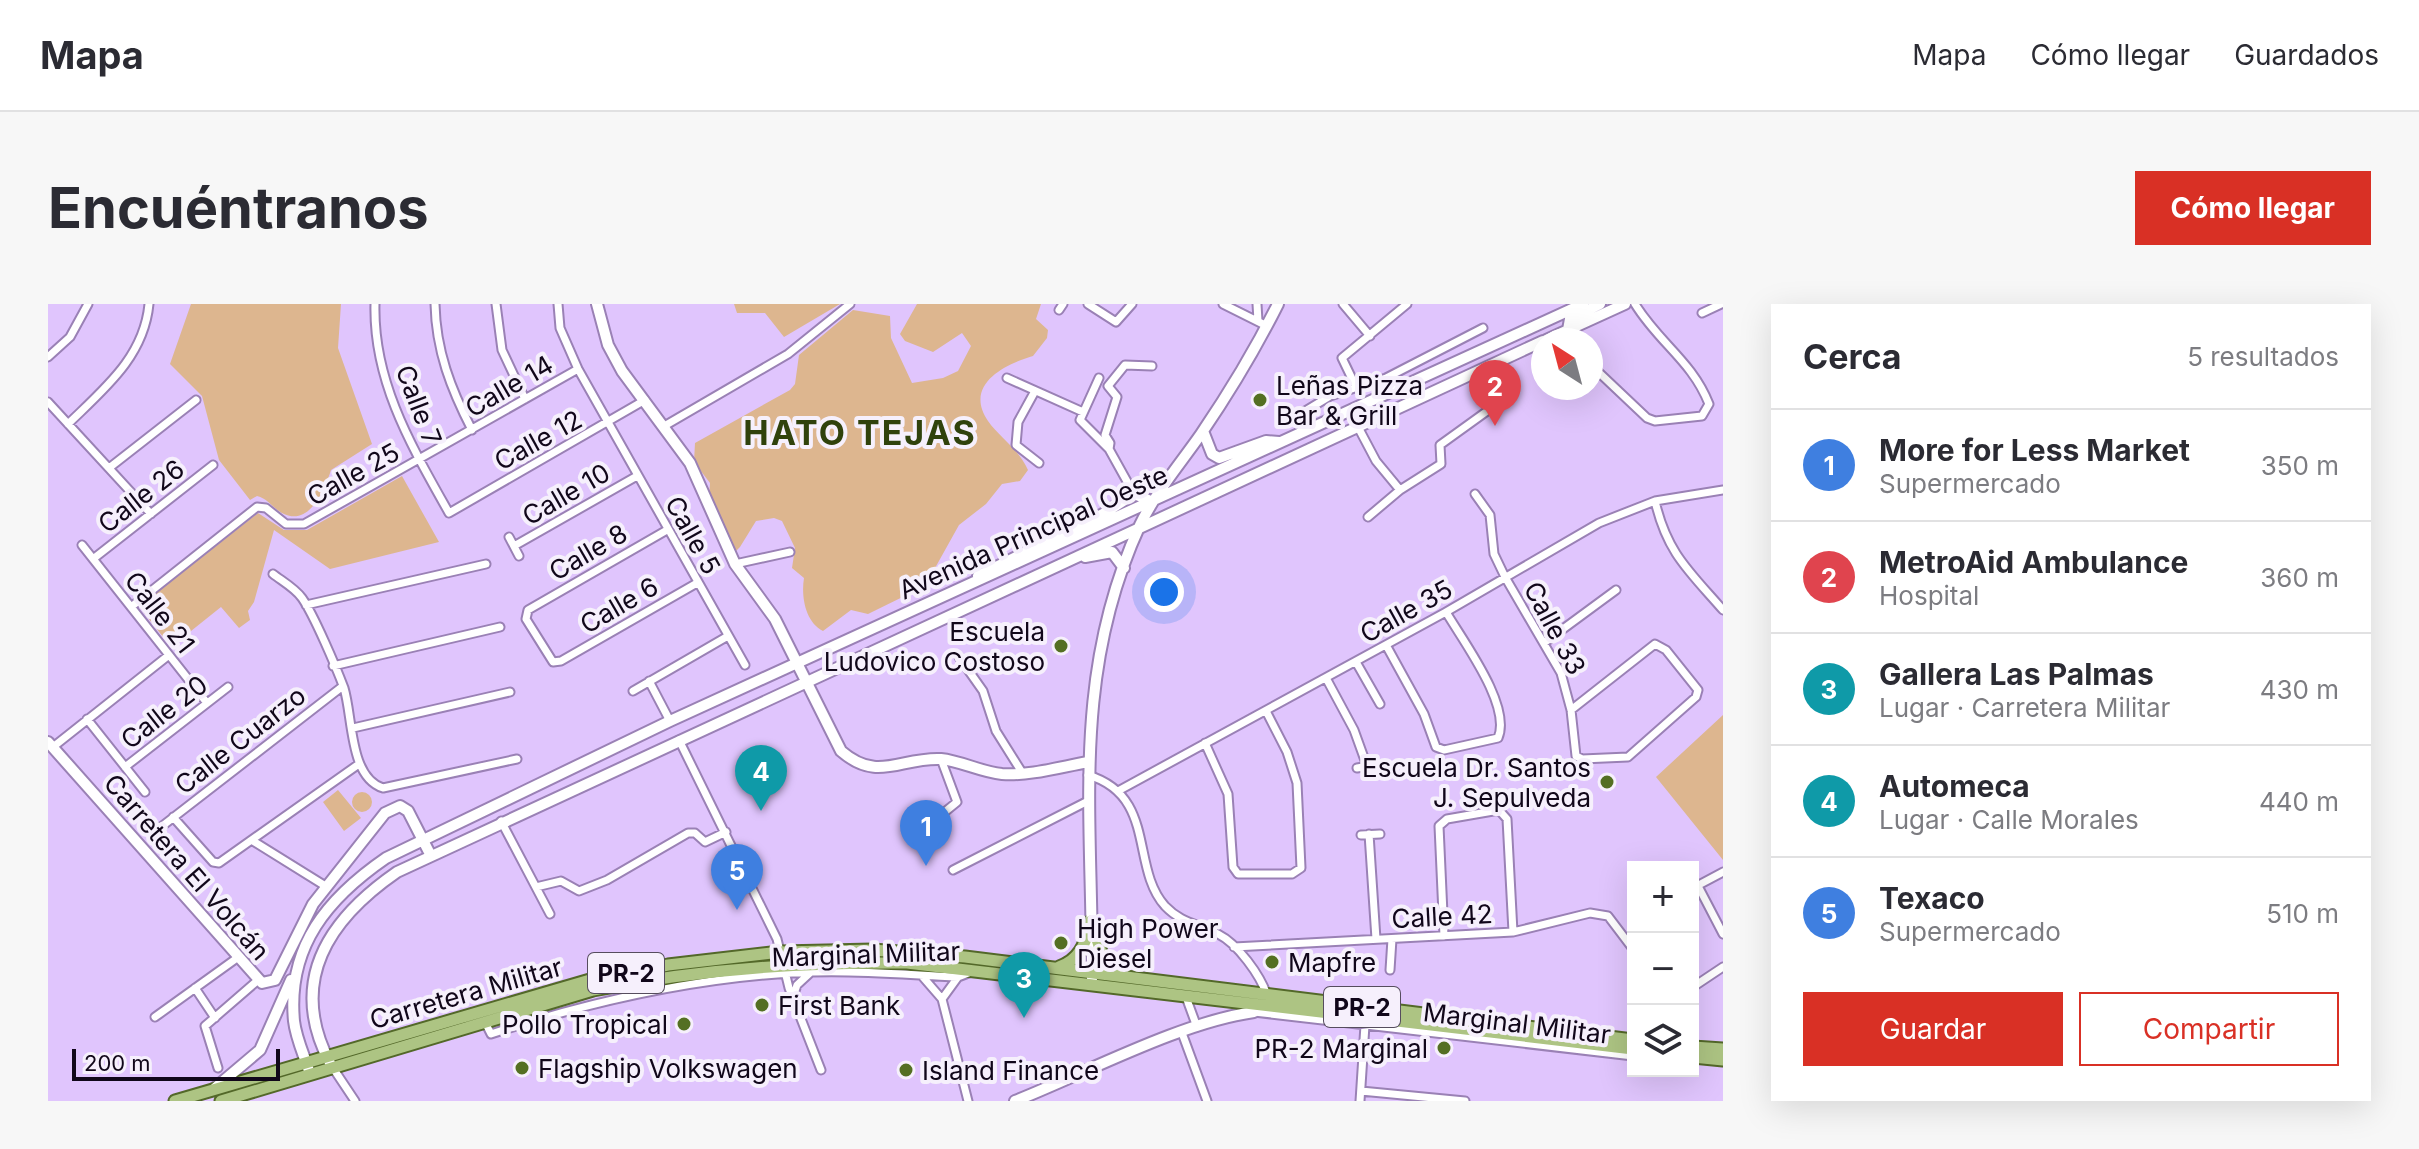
<!DOCTYPE html>
<html lang="es">
<meta charset="utf-8">
<style>
:root{--surface:#fff;--page:#f7f7f7;--text:#2b2b33;--muted:#7c7c81;--line:#e1e1e2;--accent:#d93025}
body{margin:0;font-family:Inter,sans-serif;background:var(--page);color:var(--text)}
.controls{position:absolute;right:24px;bottom:24px;display:grid;overflow:hidden;border-radius:0px;box-shadow:0 8px 32px #0002}
.controls button{width:72px;height:72px;display:grid;place-items:center;padding:0;border:0;border-bottom:2px solid var(--line);background:var(--surface);color:var(--text);font:40px sans-serif}
.compass{position:absolute;left:1483px;top:24px;width:72px;height:72px;border-radius:50%;background:var(--surface);box-shadow:0 8px 32px #0002;rotate:324deg}
.scale{position:absolute;left:24px;bottom:20px;width:208px;box-sizing:border-box;padding-left:8px;border:4px solid #11071a;border-top:0;font-size:22px;line-height:28px;white-space:nowrap;color:#11071a;-webkit-text-stroke:6px #f6f0fc;paint-order:stroke}
.you{position:absolute;left:1116px;top:288px;width:28px;height:28px;margin:-20px;border:6px solid #fff;border-radius:50%;background:#1a73e8;box-shadow:0 0 0 12px #1a73e833}
.badge{display:grid;place-items:center;width:52px;height:52px;border-radius:50%;background:var(--accent);color:#fff;font-size:26px;font-weight:700}
.pin{position:absolute;translate:-50% -66px;filter:drop-shadow(0 2px 4px #0008)}
.pin::after{content:'';position:absolute;top:42px;width:28px;height:24px;background:inherit;clip-path:polygon(0 0,100% 0,50% 100%)}
.list{margin:0;padding:0;list-style:none}
h2{display:flex;justify-content:space-between;align-items:center;height:104px;margin:0;padding:0 32px;font-size:34px}
h2 small{font-size:26px;font-weight:400;color:var(--muted)}
.list li{display:grid;grid-template-columns:52px 1fr auto;gap:24px;align-items:center;box-sizing:border-box;height:112px;padding:0 32px;border-top:2px solid var(--line)}
.list b{display:block;font-size:30px;white-space:nowrap}
.list p{margin:0;font-size:26px;white-space:nowrap;color:var(--muted)}
.list em{font-size:26px;font-style:normal;color:var(--muted)}
.actions{display:flex;gap:16px;padding:24px 32px}
.actions a{flex:1;padding:18px 0;border:2px solid var(--accent);border-radius:0px;text-align:center;font-size:28px;color:var(--accent)}
.actions .main{background:var(--accent);color:#fff}
.icon{flex:none;width:44px;height:44px;fill:none;stroke:currentColor;stroke-width:2;stroke-linecap:round;stroke-linejoin:round}
.map{position:relative;flex:none;width:1675px;height:797px;overflow:hidden;border-radius:0px}
header{display:flex;align-items:center;gap:48px;box-sizing:border-box;height:112px;padding:0 40px;background:var(--surface);border-bottom:2px solid var(--line)}
header strong{font-size:38px}
nav{display:flex;gap:44px;margin-inline-start:auto;font-size:28px}
.intro{display:flex;align-items:center;justify-content:space-between;box-sizing:border-box;height:192px;padding:0 48px}
h1{margin:0;font-size:56px}
.button{padding:20px 36px;border-radius:0px;background:var(--accent);color:#fff;font-size:28px;font-weight:700}
main{display:flex;gap:48px;padding:0 48px}
aside{flex:1;background:var(--surface);border-radius:0px;box-shadow:0 8px 32px #0002}
.map>svg:first-child{display:block}
.green{fill:#ddb68f}
.lines{fill:none;stroke-linecap:round;stroke-linejoin:round}
.street-casing{stroke:#9a81b5;stroke-width:11}
.secondary-casing{stroke:#9a81b5;stroke-width:14}
.primary-casing{stroke:#536829;stroke-width:15}
.street{stroke:#fff;stroke-width:7}
.secondary{stroke:#fff;stroke-width:10}
.primary{stroke:#adc483;stroke-width:11}
.poi-dot{fill:#546f23;stroke:#f6f0fc;stroke-width:3}
.labels{text-anchor:middle;dominant-baseline:central;stroke-width:8;stroke-linejoin:round;paint-order:stroke}
.shield{fill:#f6f0fc;stroke:#564d5e;stroke-width:2}
.shield-label{font-size:24px;font-weight:bold;fill:#11071a}
.poi-label{font-size:26px;fill:#11071a;stroke:#f6f0fc;text-anchor:start}
.street-label{font-size:26px;fill:#11071a;stroke:#f6f0fc}
.district-label{font-size:34px;font-weight:bold;letter-spacing:2px;fill:#30420c;stroke:#f6f0fc}
</style>
<header>
<strong>Mapa</strong>
<nav><a>Mapa</a><a>Cómo llegar</a><a>Guardados</a></nav>
</header>
<div class="intro"><h1>Encuéntranos</h1><a class="button">Cómo llegar</a></div>
<main>
<div class="map">
<svg width="1675" height="797" viewBox="0 0 1675 797">
<rect width="100%" height="100%" fill="#e0c5fd"/>
<path class="green" d="M 143,0 L 293,0 L 290,44 L 324,140 L 283,166 C 277,185 262,222 236,210 C 225,205 221,195 209,192 L 202,196 L 171,156 L 154,92 L 122,60 Z
M 686,0 L 792,0 L 736,33 L 717,9 L 689,9 Z
M 869,0 L 993,0 L 988,15 L 1000,26 L 999,34 L 985,52 C 958,60 915,80 940,117 C 952,134 971,145 980,166 L 972,177 L 954,180 L 938,200 L 911,221 L 877,282 L 820,310 L 803,306 L 775,327 C 757,318 753,292 756,274 L 744,264 L 747,244 L 734,217 L 726,214 L 708,217 L 692,243 L 688,247 L 680,244 L 661,196 L 662,179 L 646,158 L 647,139 L 742,86 L 747,80 L 751,51 L 805,6 L 842,12 L 843,34 L 864,79 L 895,74 L 910,67 L 923,42 L 914,29 L 885,48 L 857,37 L 852,30 Z
M 354,172 L 391,238 L 282,265 L 226,226 L 206,298 L 200,307 L 202,316 L 191,324 L 173,303 L 123,343 L 93,305 L 94,300 L 210,209 L 236,226 L 259,226 Z
M 1675,411 L 1675,556 L 1608,473 Z
M 290,486 L 313,514 L 296,527 L 275,498 Z
M304 498a10 10 0 1 1 20 0a10 10 0 1 1-20 0Z"/>
<g class="lines">
<defs>
<path id="street" d="M 327,0 C 325,78 364,143 401,209 L 597,96
M 387,0 C 388,47 403,85 424,126
M 448,0 L 454,46 L 477,95
M 510,0 L 512,24 L 530,65 L 697,361
M 1040,0 L 1068,18 L 1084,0
M 1175,0 L 1219,22
M 1209,0 L 1210,17
M 1295,0 L 1322,32
M 1011,6 L 1015,0
M 1654,9 L 1673,0
M 0,53 L 22,33 L 40,0
M 1543,61 L 1599,114 L 1607,117 L 1654,112 L 1661,100 C 1644,57 1611,39 1587,0
M 959,74 L 1035,108
M 1051,74 L 1032,116 L 1061,145 L 1086,190
M 1308,83 L 1294,54 L 1359,0
M 987,87 L 970,118 L 968,141 L 991,159
M 0,98 L 103,210
M 1254,109 L 1282,92 L 1338,74 L 1435,24
M 20,120 C 56,85 96,53 101,0
M 618,121 L 740,50 L 802,0
M 1310,123 L 1328,157 L 1352,186
M 1061,145 L 1062,139 L 1057,131 L 1069,93 L 1060,82 L 1077,61 L 1104,62
M 61,164 L 148,96
M 1427,190 L 1442,211 L 1446,250 L 1457,273 L 1513,369 L 1523,406 L 1528,452 L 1534,455 L 1580,453 L 1648,393 L 1650,386 L 1618,346 L 1607,340 L 1523,406
M 1607,197 C 1619,249 1641,267 1675,306
M 1320,213 L 1352,186 L 1393,160 L 1392,141 L 1460,92
M 619,226 L 480,306 L 478,315 L 505,358 L 513,357 L 649,279
M 461,233 L 471,252
M 34,241 L 159,399
M 466,242 L 589,172
M 45,255 L 165,161
M 687,260 L 742,248
M 225,270 C 234,277 247,284 254,294 C 266,311 288,363 296,384 C 305,413 301,473 335,484 L 469,455
M 258,301 L 438,260
M 83,303 L 209,203 L 218,204 L 238,220 L 256,220 L 530,65
M 1496,339 L 1568,286
M 1338,341 L 1376,410 L 1388,443 L 1396,446 L 1450,434 C 1464,402 1415,337 1398,308
M 911,353 L 935,387 L 948,427 L 975,470
M 1308,358 L 1332,400
M 285,362 L 452,323
M 1278,374 L 1306,426 L 1319,462
M 601,377 L 622,417
M 585,387 L 680,332
M 39,415 L 97,488
M 305,424 L 462,388
M 631,436 L 729,635 L 741,684 L 773,766
M 1157,439 L 1180,490 L 1185,563 L 1190,570 L 1244,570 L 1253,564 L 1249,479 L 1239,448 L 1218,407
M 5,443 L 121,351
M 77,463 L 180,383
M 1309,464 L 1327,461
M 1040,471 C 1109,492 1082,563 1117,602 C 1133,619 1151,620 1170,630 C 1190,640 1212,671 1219,691
M 1070,487 L 1398,308 L 1551,219 L 1607,197 L 1675,186
M 893,511 L 909,498 L 893,455
M 125,513 L 165,558 L 171,559 L 311,460
M 453,517 L 502,610
M 113,523 L 295,382
M 1321,530 L 1328,635
M 1313,531 L 1332,530
M 205,537 L 279,583
M 905,566 L 1040,497
M 1650,582 L 1675,630
M 488,583 L 513,577 L 531,587 L 559,576 L 640,529 L 647,529 L 657,538 L 678,528
M 1645,584 L 1675,568
M 1396,632 L 1391,522 L 1399,515 L 1451,506 L 1459,515 L 1465,628
M 1186,643 L 1465,628 L 1542,609 L 1560,612 L 1585,645
M 1342,666 L 1344,635
M 874,672 L 894,695 L 920,797
M 1645,683 L 1675,663
M 147,684 L 167,714
M 745,693 L 749,681 L 762,669
M 1138,693 L 1149,723
M 894,695 L 910,673
M 1206,708 L 1585,752
M 107,713 L 189,654
M 437,718 L 443,730 C 547,696 654,672 764,668 C 812,666 862,671 910,673 L 923,668
M 1134,729 L 1159,797
M 170,764 L 157,722 L 209,677
M 285,764 L 307,797
M 1313,787 L 1417,797
M 1312,797 L 1317,721"/>
<path id="secondary" d="M 549,0 L 560,41 L 574,67 L 642,159 L 687,260 L 727,315 L 793,447 C 830,479 852,453 893,455 C 913,457 933,468 954,470 C 982,472 1012,463 1040,458
M 1520,26 L 1522,15 L 1552,0
M 1498,36 L 1577,0
M 1155,127 L 1164,150 L 1171,154 L 1218,137 L 1231,138
M 1037,253 L 1064,248 L 1076,264
M 930,272 L 1055,210 L 1086,190 L 1103,197
M 0,438 L 214,679 L 227,676 L 265,600 L 337,509 L 352,502 L 360,507 L 382,550
M 1044,675 C 1045,514 1022,373 1092,221 C 1108,188 1132,160 1153,130 C 1181,89 1208,44 1230,0
M 282,759 C 239,677 281,615 349,568 L 1495,37
M 262,770 C 257,753 248,735 246,717 C 239,642 280,594 338,554 L 622,417 L 1535,0
M 167,784 L 212,746 L 243,676
M 967,797 C 1038,769 1133,718 1206,708"/>
<path id="primary" d="M 1043,617 L 1056,657 L 1074,672
M 1011,663 C 1031,656 1037,641 1042,622
M 1645,743 L 1675,745
M 1645,753 L 1675,756
M 127,797 L 542,676 L 620,661 L 732,648 L 825,646 L 917,653 L 1585,736
M 173,797 L 545,686 C 647,666 755,658 859,659 L 1585,745"/>
</defs>
<use href="#street" class="street-casing"/>
<use href="#secondary" class="secondary-casing"/>
<use href="#primary" class="primary-casing"/>
<use href="#street" class="street"/>
<use href="#secondary" class="secondary"/>
<use href="#primary" class="primary"/>
</g>
<g class="poi-dot">
<circle cx="1212" cy="96" r="8"/>
<circle cx="1013" cy="342" r="8"/>
<circle cx="1559" cy="478" r="8"/>
<circle cx="1013" cy="639" r="8"/>
<circle cx="1224" cy="658" r="8"/>
<circle cx="714" cy="701" r="8"/>
<circle cx="636" cy="720" r="8"/>
<circle cx="1396" cy="744" r="8"/>
<circle cx="474" cy="764" r="8"/>
<circle cx="858" cy="766" r="8"/>
</g>
<g class="labels">
<g class="shield">
<rect x="540" y="649" width="76" height="40" rx="6"/>
<rect x="1276" y="683" width="76" height="40" rx="6"/>
</g>
<g class="shield-label">
<text x="578" y="669">PR-2</text>
<text x="1314" y="703">PR-2</text>
</g>
<g class="poi-label">
<text x="1228" y="81">Leñas Pizza<tspan x="1228" dy="30">Bar &amp; Grill</tspan></text>
<text x="997" y="327" text-anchor="end">Escuela<tspan x="997" dy="30">Ludovico Costoso</tspan></text>
<text x="1543" y="463" text-anchor="end">Escuela Dr. Santos<tspan x="1543" dy="30">J. Sepulveda</tspan></text>
<text x="1029" y="624">High Power<tspan x="1029" dy="30">Diesel</tspan></text>
<text x="1240" y="658">Mapfre</text>
<text x="730" y="701">First Bank</text>
<text x="620" y="720" text-anchor="end">Pollo Tropical</text>
<text x="1380" y="744" text-anchor="end">PR-2 Marginal</text>
<text x="490" y="764">Flagship Volkswagen</text>
<text x="874" y="766">Island Finance</text>
</g>
<g class="street-label">
<text transform="translate(461 82) rotate(-30)">Calle 14</text>
<text transform="translate(371 101) rotate(69)">Calle 7</text>
<text transform="translate(490 136) rotate(-29)">Calle 12</text>
<text transform="translate(305 170) rotate(-29)">Calle 25</text>
<text transform="translate(518 190) rotate(-30)">Calle 10</text>
<text transform="translate(93 192) rotate(-38)">Calle 26</text>
<text transform="translate(985 228) rotate(-24)">Avenida Principal Oeste</text>
<text transform="translate(645 231) rotate(61)">Calle 5</text>
<text transform="translate(540 248) rotate(-30)">Calle 8</text>
<text transform="translate(571 301) rotate(-30)">Calle 6</text>
<text transform="translate(1358 307) rotate(-29)">Calle 35</text>
<text transform="translate(112 308) rotate(52)">Calle 21</text>
<text transform="translate(1507 324) rotate(62)">Calle 33</text>
<text transform="translate(116 408) rotate(-38)">Calle 20</text>
<text transform="translate(192 436) rotate(-38)">Calle Cuarzo</text>
<text transform="translate(139 563) rotate(49)">Carretera El Volcán</text>
<text transform="translate(1394 612) rotate(-3)">Calle 42</text>
<text transform="translate(818 650) rotate(-2)">Marginal Militar</text>
<text transform="translate(418 689) rotate(-16)">Carretera Militar</text>
<text transform="translate(1469 719) rotate(7)">Marginal Militar</text>
</g>
<g class="district-label">
<text x="812" y="128">HATO TEJAS</text>
</g>
</g>
</svg>
<div class="controls">
<button>+</button>
<button>−</button>
<button><svg class="icon" aria-label="layers" viewBox="0 0 24 24"><path d="M12 4l9 5-9 5-9-5zM3 14l9 5 9-5"/></svg></button>
</div>
<svg class="compass" viewBox="-18 -18 36 36"><path d="M0-13l5 13h-10z" fill="#e53935"/><path d="M0 13l5-13h-10z" fill="#7c7c81"/></svg>
<div class="scale">200 m</div>
<div class="you"></div>
<div class="pin badge" style="left:878px;top:562px;background:#3f7fe0">1</div>
<div class="pin badge" style="left:1447px;top:122px;background:#e0444e">2</div>
<div class="pin badge" style="left:976px;top:714px;background:#0f9aa8">3</div>
<div class="pin badge" style="left:713px;top:507px;background:#0f9aa8">4</div>
<div class="pin badge" style="left:689px;top:606px;background:#3f7fe0">5</div>
</div>
<aside>
<h2>Cerca<small>5 resultados</small></h2>
<ul class="list">
<li><span class="badge" style="background:#3f7fe0">1</span><div><b>More for Less Market</b><p>Supermercado</p></div><em>350 m</em></li>
<li><span class="badge" style="background:#e0444e">2</span><div><b>MetroAid Ambulance</b><p>Hospital</p></div><em>360 m</em></li>
<li><span class="badge" style="background:#0f9aa8">3</span><div><b>Gallera Las Palmas</b><p>Lugar · Carretera Militar</p></div><em>430 m</em></li>
<li><span class="badge" style="background:#0f9aa8">4</span><div><b>Automeca</b><p>Lugar · Calle Morales</p></div><em>440 m</em></li>
<li><span class="badge" style="background:#3f7fe0">5</span><div><b>Texaco</b><p>Supermercado</p></div><em>510 m</em></li>
</ul>
<div class="actions"><a class="main">Guardar</a><a>Compartir</a></div>
</aside>
</main>
